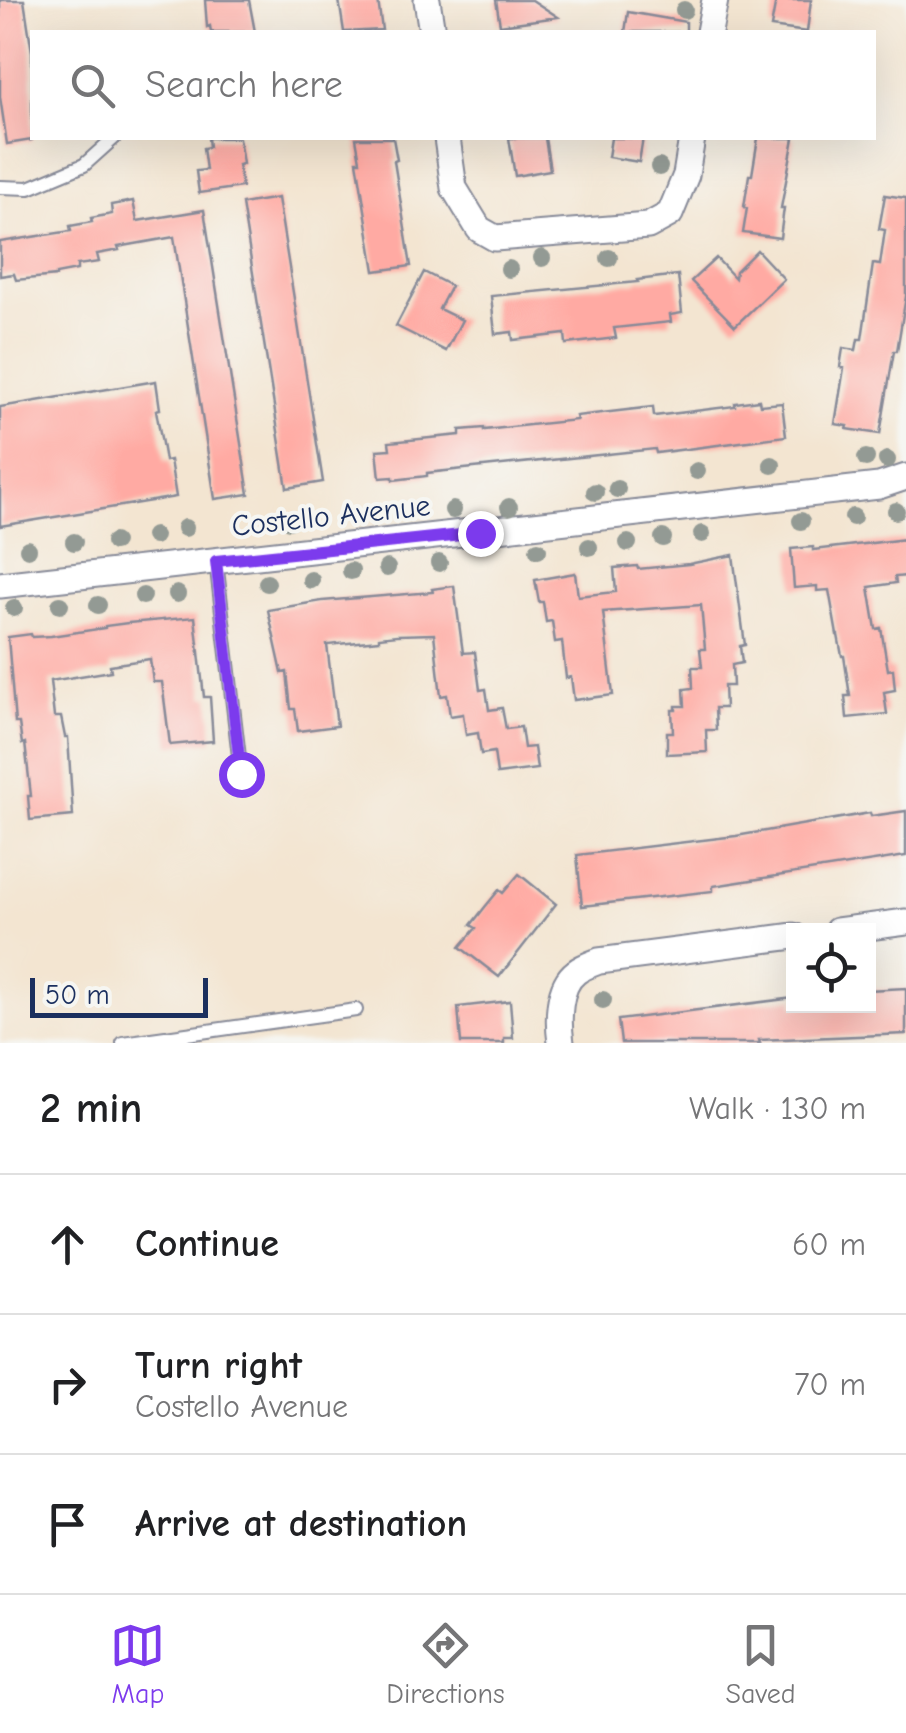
<!DOCTYPE html>
<meta charset="utf-8">
<style>
:root{--surface:#fff;--page:#f2f2f2;--text:#202124;--muted:#757577;--line:#e0e0e0;--accent:#7c3aed}
body{margin:0;font-family:"Comic Neue",sans-serif;background:var(--page);color:var(--text)}
.controls{position:absolute;right:30px;bottom:30px;display:grid;overflow:hidden;border-radius:0px;box-shadow:0 10px 40px #0002}
.controls button{width:90px;height:90px;display:grid;place-items:center;padding:0;border:0;border-bottom:2px solid var(--line);background:var(--surface);color:var(--text);font:50px sans-serif}
.scale{position:absolute;left:30px;bottom:25px;width:178px;box-sizing:border-box;padding-left:10px;border:5px solid #1b2f5e;border-top:0;font-size:28px;line-height:35px;white-space:nowrap;color:#1b2f5e;-webkit-text-stroke:8px #f6f6f2;paint-order:stroke}
.stop{position:absolute;width:30px;height:30px;margin:-22px;border:8px solid #7c3aed;border-radius:50%;background:#fff}
.stop.end{background:#7c3aed;border-color:#fff;box-shadow:0 2px 10px #0008}
.list{margin:0;padding:0;list-style:none}
h2{display:flex;justify-content:space-between;align-items:center;height:130px;margin:0;padding:0 40px;font-size:42px}
h2 small{font-size:32px;font-weight:400;color:var(--muted)}
.list li{display:grid;grid-template-columns:65px 1fr auto;gap:30px;align-items:center;box-sizing:border-box;height:140px;padding:0 40px;border-top:2px solid var(--line)}
.list b{display:block;font-size:38px;white-space:nowrap}
.list p{margin:0;font-size:32px;white-space:nowrap;color:var(--muted)}
.list em{font-size:32px;font-style:normal;color:var(--muted)}
.icon{flex:none;width:55px;height:55px;fill:none;stroke:currentColor;stroke-width:2;stroke-linecap:round;stroke-linejoin:round}
.map{position:relative;flex:none;width:906px;height:1043px;overflow:hidden}
.search{position:absolute;background:var(--surface);box-shadow:0 10px 40px #0002;left:30px;right:30px;top:30px;height:110px;display:flex;align-items:center;gap:25px;box-sizing:border-box;padding:0 35px;border-radius:0px;color:var(--muted);font-size:38px}
.sheet{height:550px;background:var(--surface)}
nav{display:flex;justify-content:space-around;align-items:center;box-sizing:border-box;height:140px;border-top:2px solid var(--line);background:var(--surface);font-size:28px;color:var(--muted)}
nav a{display:grid;justify-items:center;gap:5px}
nav .on{color:var(--accent)}
.map>svg:first-child{display:block}
.building{fill:#ffaaa3}
.lines{fill:none;stroke-linecap:round;stroke-linejoin:round}
.service-casing{stroke:#878a98;stroke-width:16}
.minor-casing{stroke:#878a98;stroke-width:29}
.service{stroke:#fff;stroke-width:12}
.minor{stroke:#fff;stroke-width:25}
.tree{fill:#939a94}
.route{stroke:#7c3aed;stroke-width:12}
.labels{text-anchor:middle;dominant-baseline:central;stroke-width:8;stroke-linejoin:round;paint-order:stroke}
.street-label{font-size:30px;fill:#1b2f5e;stroke:#f6f6f2}
</style>
<div class="map">
<svg width="906" height="1043" viewBox="0 0 906 1043">
<rect width="100%" height="100%" fill="#f6f6f2"/>
<filter id="ink" filterUnits="userSpaceOnUse"><feTurbulence type="fractalNoise" baseFrequency=".01" numOctaves="2"/><feDisplacementMap in="SourceGraphic" scale="20" xChannelSelector="R" yChannelSelector="G"/><feConvolveMatrix kernelMatrix="1 2 1 2 8 2 1 2 1" color-interpolation-filters="sRGB"/></filter>
<filter id="wash" filterUnits="userSpaceOnUse"><feTurbulence type="fractalNoise" baseFrequency=".0048" numOctaves="4" result="noise"/><feDisplacementMap in="SourceGraphic" scale="40" xChannelSelector="R" yChannelSelector="G"/><feGaussianBlur stdDeviation="2.25" result="paint"/><feColorMatrix in="noise" values="0 0 0 0 0 0 0 0 0 0 0 0 0 0 0 0 0 1.4 0 .05"/><feComposite in="paint" operator="in"/></filter>
<g filter="url(#wash)">
<rect width="100%" height="100%" fill="#f3e5d1"/>
<g id="blocks">
<path class="building" d="M 0,0 L 24,0 L 32,52 L 32,140 L 7,144 L 0,97 Z
M 205,0 L 249,0 L 255,32 L 211,32 L 210,26 L 207,27 Z
M 339,0 L 378,0 L 382,30 L 344,32 Z
M 496,0 L 532,0 L 558,17 L 500,25 Z
M 776,0 L 811,0 L 807,32 L 771,27 Z
M 628,12 L 686,22 L 686,32 L 625,32 Z
M 208,138 L 239,138 L 243,164 L 238,165 L 242,187 L 199,193 L 196,171 L 206,170 L 203,148 L 209,147 Z
M 356,138 L 393,138 L 397,160 L 394,161 L 411,266 L 375,271 L 357,161 L 360,161 Z
M 509,138 L 545,138 L 550,170 L 515,176 Z
M 611,138 L 643,138 L 639,162 L 608,157 Z
M 758,138 L 794,138 L 781,208 L 784,208 L 780,238 L 743,233 L 747,208 L 744,207 L 749,175 L 752,175 Z
M 885,195 L 906,198 L 906,296 L 897,351 L 894,351 L 880,434 L 847,429 L 848,426 L 835,424 L 844,368 L 840,367 L 843,348 L 856,350 L 858,339 L 862,339 L 873,264 L 880,265 L 885,230 L 879,229 Z
M 278,198 L 323,482 L 287,488 L 242,204 Z
M 133,201 L 137,221 L 204,210 L 249,494 L 215,499 L 174,237 L 118,247 L 119,250 L 97,254 L 99,262 L 77,265 L 77,270 L 56,274 L 56,276 L 16,280 L 14,274 L 0,276 L 0,242 L 71,231 L 70,226 L 92,222 L 91,218 L 112,214 L 111,205 Z
M 757,250 L 784,279 L 735,326 L 691,281 L 716,258 L 735,278 L 736,271 Z
M 424,272 L 451,286 L 439,309 L 462,320 L 446,351 L 396,326 Z
M 678,275 L 682,313 L 670,315 L 671,322 L 614,328 L 616,338 L 566,344 L 565,334 L 513,340 L 512,332 L 495,334 L 491,296 L 638,282 L 637,280 Z
M 156,381 L 160,409 L 156,410 L 164,455 L 165,461 L 170,460 L 176,497 L 0,526 L 0,407 Z
M 759,400 L 760,405 L 782,403 L 786,436 L 656,453 L 655,449 L 427,473 L 427,476 L 393,480 L 393,477 L 380,478 L 377,450 L 390,449 L 389,442 L 460,435 L 460,430 L 484,428 L 484,430 L 577,420 L 576,416 L 653,407 L 654,416 L 735,406 L 735,403 Z
M 906,539 L 906,576 L 895,577 L 896,583 L 869,587 L 876,629 L 881,628 L 888,670 L 893,669 L 895,690 L 884,692 L 887,714 L 847,718 L 845,696 L 850,696 L 844,656 L 842,656 L 838,635 L 837,635 L 829,590 L 817,591 L 817,586 L 794,588 L 791,549 L 813,547 L 813,550 Z
M 733,555 L 745,645 L 740,646 L 742,663 L 732,665 L 733,686 L 724,686 L 725,708 L 715,708 L 716,730 L 706,730 L 707,752 L 667,754 L 667,732 L 673,732 L 672,710 L 676,710 L 676,706 L 685,706 L 684,689 L 693,688 L 692,667 L 702,667 L 700,649 L 705,649 L 701,605 L 603,612 L 613,695 L 574,700 L 571,677 L 566,678 L 562,641 L 555,642 L 552,621 L 546,622 L 543,602 L 539,602 L 535,580 L 575,573 L 578,596 L 616,592 L 614,568 L 637,566 L 638,569 L 689,564 Z
M 454,586 L 463,653 L 475,652 L 480,690 L 486,689 L 489,710 L 502,708 L 506,729 L 521,727 L 524,748 L 534,747 L 537,769 L 497,774 L 494,752 L 481,754 L 478,733 L 466,735 L 463,714 L 450,716 L 447,695 L 441,696 L 434,634 L 397,635 L 379,637 L 379,640 L 327,645 L 337,726 L 298,731 L 295,709 L 291,709 L 287,672 L 282,673 L 268,610 L 322,601 L 433,592 L 432,589 Z
M 195,617 L 204,697 L 210,697 L 213,741 L 170,745 L 162,682 L 153,682 L 150,659 L 110,665 L 111,671 L 50,681 L 54,717 L 61,717 L 65,737 L 68,737 L 73,816 L 30,820 L 28,796 L 31,796 L 25,743 L 22,744 L 19,723 L 15,723 L 8,637 L 31,634 L 32,637 L 51,636 L 105,628 L 105,626 L 128,623 Z
M 906,811 L 906,856 L 713,886 L 713,891 L 582,906 L 577,855 L 736,836 L 870,813 L 871,816 Z
M 519,874 L 556,904 L 499,977 L 460,947 L 476,928 L 471,925 L 485,907 L 499,890 L 503,893 Z
M 906,988 L 906,1034 L 759,1040 L 760,1043 L 621,1043 L 618,1020 L 794,998 L 794,1006 L 868,1006 L 868,990 Z
M 510,1001 L 513,1038 L 504,1038 L 504,1043 L 461,1043 L 458,1007 Z"/>
</g>
</g>
<g filter="url(#ink)">
<use href="#blocks" fill-opacity="0" stroke="#878a98" stroke-width="2.5"/>
<g class="lines">
<defs>
<path id="service" d="M 0,187 L 29,188 L 84,165 L 114,138
M 216,561 L 241,774
M 123,1043 L 356,1010"/>
<path id="minor" d="M 427,0 L 432,32
M 709,32 L 715,0
M 447,138 L 454,188 L 479,229 L 495,238 L 648,226 L 670,214 L 686,175 L 692,138
M 0,585 L 879,486 L 906,477
M 837,931 L 906,922
M 561,1043 C 558,1022 557,986 576,972 C 582,967 591,964 599,961 L 794,936"/>
</defs>
<use href="#service" class="service-casing"/>
<use href="#minor" class="minor-casing"/>
<use href="#service" class="service"/>
<use href="#minor" class="minor"/>
</g>
<g class="tree">
<circle cx="684" cy="10" r="9"/>
<circle cx="659" cy="167" r="9"/>
<circle cx="542" cy="258" r="9"/>
<circle cx="609" cy="258" r="9"/>
<circle cx="509" cy="269" r="9"/>
<circle cx="866" cy="458" r="9"/>
<circle cx="887" cy="460" r="9"/>
<circle cx="772" cy="465" r="9"/>
<circle cx="697" cy="471" r="9"/>
<circle cx="617" cy="489" r="9"/>
<circle cx="595" cy="492" r="9"/>
<circle cx="509" cy="507" r="9"/>
<circle cx="453" cy="510" r="9"/>
<circle cx="896" cy="511" r="9"/>
<circle cx="853" cy="517" r="9"/>
<circle cx="289" cy="521" r="9"/>
<circle cx="801" cy="521" r="9"/>
<circle cx="185" cy="528" r="9"/>
<circle cx="702" cy="534" r="9"/>
<circle cx="154" cy="536" r="9"/>
<circle cx="663" cy="538" r="9"/>
<circle cx="74" cy="542" r="9"/>
<circle cx="114" cy="542" r="9"/>
<circle cx="628" cy="543" r="9"/>
<circle cx="589" cy="547" r="9"/>
<circle cx="28" cy="549" r="9"/>
<circle cx="538" cy="550" r="9"/>
<circle cx="439" cy="563" r="9"/>
<circle cx="387" cy="568" r="9"/>
<circle cx="351" cy="571" r="9"/>
<circle cx="311" cy="580" r="9"/>
<circle cx="267" cy="583" r="9"/>
<circle cx="177" cy="594" r="9"/>
<circle cx="143" cy="596" r="9"/>
<circle cx="60" cy="605" r="9"/>
<circle cx="98" cy="605" r="9"/>
<circle cx="14" cy="608" r="9"/>
<circle cx="603" cy="1000" r="9"/>
</g>
</g>
<g class="lines" filter="url(#ink)">
<path class="route" d="M 241,774 L 216,561 L 480,533"/>
</g>
<g class="labels">
<g class="street-label">
<text transform="translate(331 516) rotate(-6)">Costello Avenue</text>
</g>
</g>
</svg>
<div class="controls">
<button><svg class="icon" aria-label="locate" viewBox="0 0 24 24"><circle cx="12" cy="12" r="6"/><path d="M12 2v4M12 18v4M2 12h4M18 12h4"/></svg></button>
</div>
<div class="scale">50 m</div>
<div class="stop" style="left:241px;top:774px"></div>
<div class="stop end" style="left:480px;top:533px"></div>
<div class="search"><svg class="icon" aria-label="search" viewBox="0 0 24 24"><circle cx="10" cy="10" r="6"/><path d="M15 15l6 6"/></svg>Search here</div>
</div>
<section class="sheet">
<h2>2 min<small>Walk · 130 m</small></h2>
<ul class="list">
<li><svg class="icon" aria-label="ahead" viewBox="0 0 24 24"><path d="M12 20V5M6 11l6-6 6 6"/></svg><div><b>Continue</b></div><em>60 m</em></li>
<li><svg class="icon" aria-label="right" viewBox="0 0 24 24"><path d="M7 20v-9h11M14 6l5 5-5 5"/></svg><div><b>Turn right</b><p>Costello Avenue</p></div><em>70 m</em></li>
<li><svg class="icon" aria-label="arrive" viewBox="0 0 24 24"><path d="M6 21V4h12l-3 4 3 4H6"/></svg><div><b>Arrive at destination</b></div></li>
</ul>
</section>
<nav>
<a class="on"><svg class="icon" aria-label="map" viewBox="0 0 24 24"><path d="M3 6l6-2 6 2 6-2v14l-6 2-6-2-6 2zM9 4v14M15 6v14"/></svg>Map</a>
<a><svg class="icon" aria-label="directions" viewBox="0 0 24 24"><path d="M12 3l9 9-9 9-9-9zM9 14v-3h6M13 9l2 2-2 2"/></svg>Directions</a>
<a><svg class="icon" aria-label="saved" viewBox="0 0 24 24"><path d="M7 4h10v16l-5-4-5 4z"/></svg>Saved</a>
</nav>
